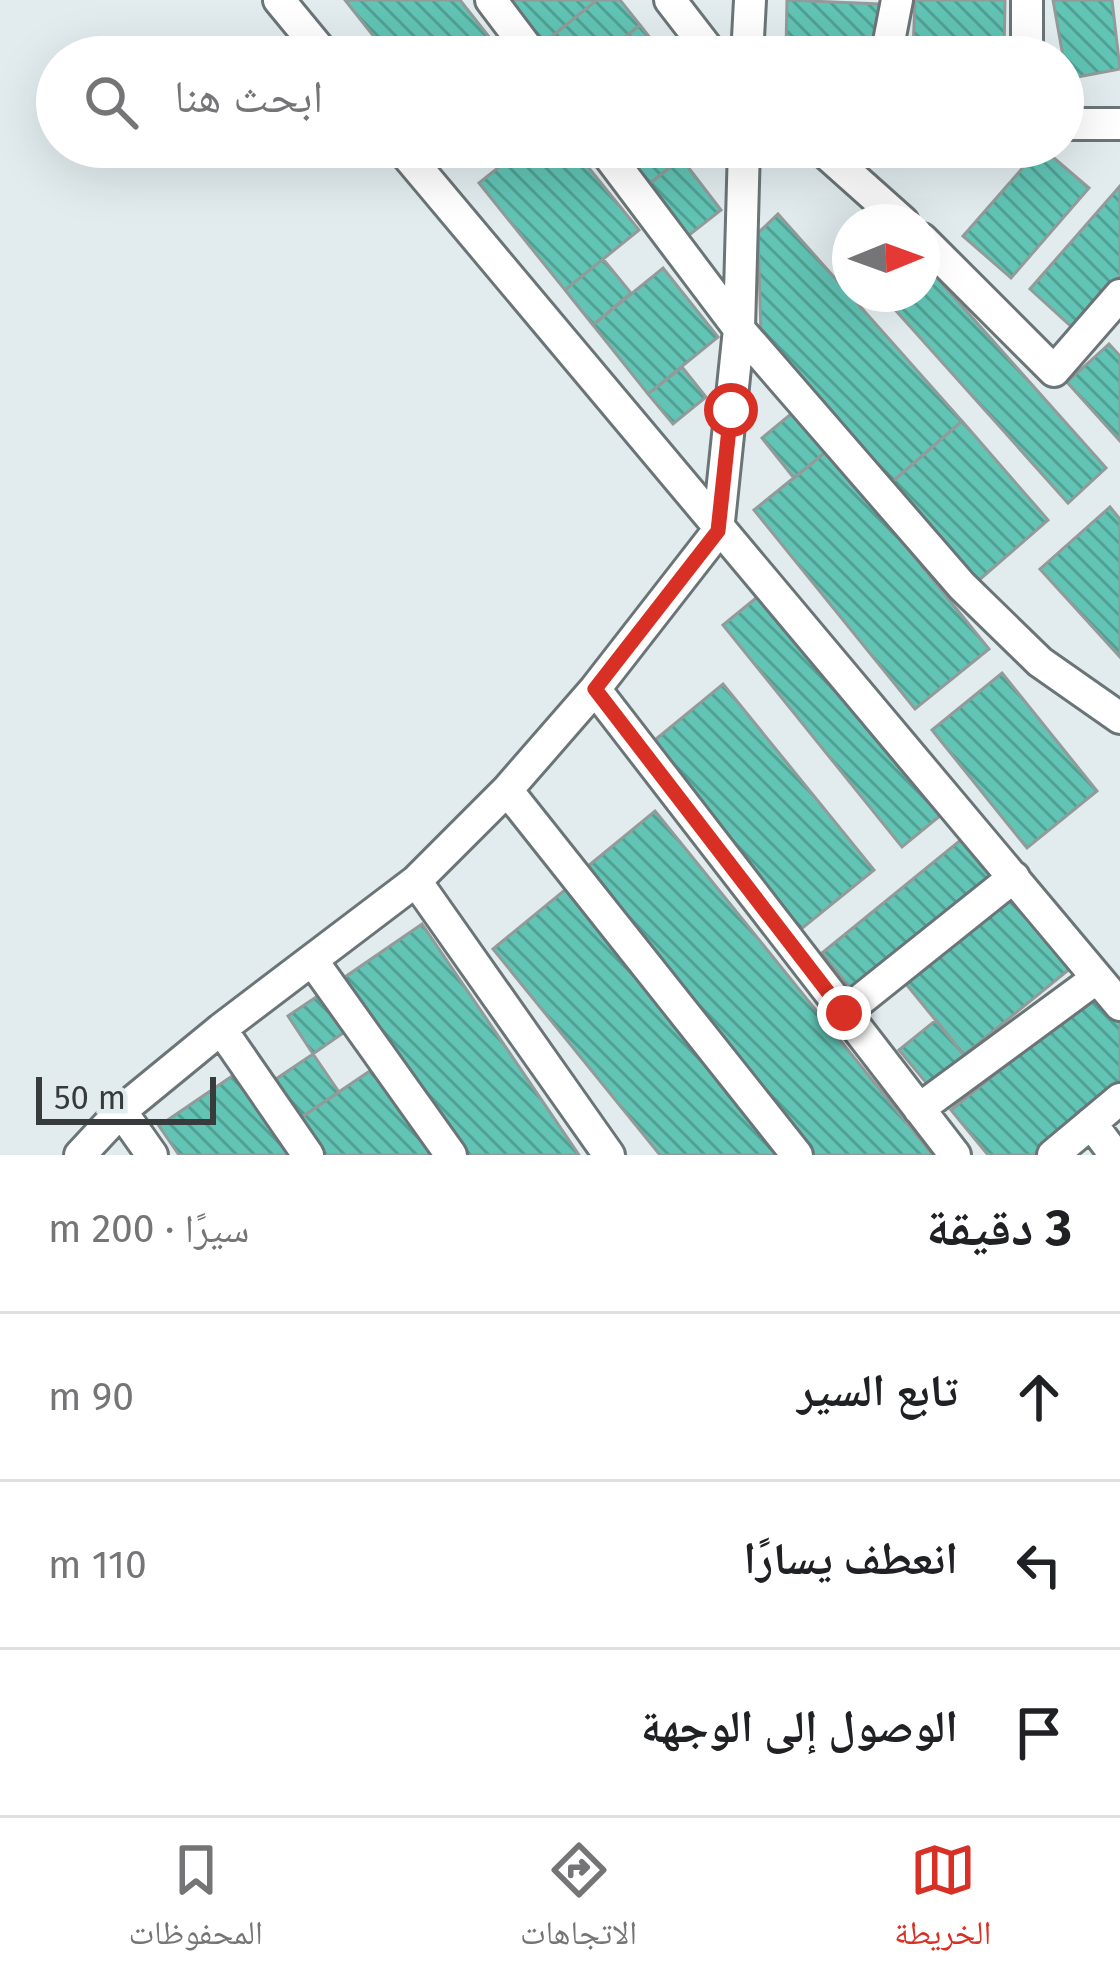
<!DOCTYPE html>
<html lang="ar">
<meta charset="utf-8">
<style>
:root{--surface:#fff;--page:#f2f2f2;--text:#202124;--muted:#757577;--line:#e0e0e0;--accent:#d93025}
body{margin:0;font-family:"Fira Sans","Noto Naskh Arabic",sans-serif;background:var(--page);color:var(--text);direction:rtl}
.compass{position:absolute;left:832px;top:204px;width:108px;height:108px;border-radius:50%;background:var(--surface);box-shadow:0 12px 48px #0002;rotate:89deg}
.scale{position:absolute;left:36px;bottom:30px;width:180px;box-sizing:border-box;padding-left:12px;border:6px solid #373b3c;border-top:0;font-size:33px;line-height:42px;white-space:nowrap;color:#373b3c;-webkit-text-stroke:9px #e2ecee;paint-order:stroke}
.stop{position:absolute;width:36px;height:36px;margin:-27px;border:9px solid #d93025;border-radius:50%;background:#fff}
.stop.end{background:#d93025;border-color:#fff;box-shadow:0 3px 12px #0008}
.list{margin:0;padding:0;list-style:none}
h2{display:flex;justify-content:space-between;align-items:center;height:156px;margin:0;padding:0 48px;font-size:51px}
h2 small{font-size:39px;font-weight:400;color:var(--muted)}
.list li{display:grid;grid-template-columns:78px 1fr auto;gap:36px;align-items:center;box-sizing:border-box;height:168px;padding:0 48px;border-top:3px solid var(--line)}
.list b{display:block;font-size:45px;white-space:nowrap}
.list em{font-size:39px;font-style:normal;color:var(--muted)}
.icon{flex:none;width:66px;height:66px;fill:none;stroke:currentColor;stroke-width:2;stroke-linecap:round;stroke-linejoin:round}
.map{position:relative;flex:none;width:1120px;height:1155px;overflow:hidden;direction:ltr}
.search{position:absolute;background:var(--surface);box-shadow:0 12px 48px #0002;left:36px;right:36px;top:36px;height:132px;display:flex;align-items:center;gap:30px;box-sizing:border-box;padding:0 42px;border-radius:66px;color:var(--muted);font-size:45px}
.sheet{height:660px;background:var(--surface)}
nav{display:flex;justify-content:space-around;align-items:center;box-sizing:border-box;height:168px;border-top:3px solid var(--line);background:var(--surface);font-size:33px;color:var(--muted)}
nav a{display:grid;justify-items:center;gap:6px}
nav .on{color:var(--accent)}
.map>svg:first-child{display:block}
.building{fill:url(#building-back-hatch);stroke:#929b99;stroke-width:3}
.lines{fill:none;stroke-linecap:round;stroke-linejoin:round}
.minor-casing{stroke:#6b7476;stroke-width:36}
.minor{stroke:#fff;stroke-width:30}
.route{stroke:#d93025;stroke-width:15}
</style>
<div class="map">
<svg width="1120" height="1155" viewBox="0 0 1120 1155">
<defs>
<pattern id="building-back-hatch" width="6" height="6" patternUnits="userSpaceOnUse" patternTransform="scale(3)"><rect width="6" height="6" fill="#61c4b5"/><path d="M-1 5l2 2M0 0l6 6M5-1l2 2" fill="none" stroke="#51a094"/></pattern>
</defs>
<rect width="100%" height="100%" fill="#e2ecee"/>
<path class="building" d="M 345,0 L 460,0 L 505,57 L 390,57 Z
M 506,0 L 597,0 L 541,45 Z
M 597,0 L 620,0 L 640,25 L 600,57 L 550,57 L 541,45 Z
M 787,0 L 879,4 L 878,52 L 786,50 Z
M 915,0 L 1005,0 L 1004,53 L 913,51 Z
M 1053,0 L 1112,0 L 1120,69 L 1067,79 Z
M 640,25 L 665,57 L 604,57 L 602,55 Z
M 524,147 L 572,147 L 639,230 L 565,290 L 479,183 Z
M 618,147 L 696,147 L 648,185 Z
M 1041,147 L 1089,188 L 1011,278 L 963,236 Z
M 681,158 L 721,210 L 688,236 L 648,185 Z
M 1120,186 L 1120,276 L 1074,329 L 1030,289 Z
M 778,214 L 962,421 L 891,483 L 761,334 L 758,233 Z
M 603,259 L 631,293 L 593,325 L 565,290 Z
M 922,261 L 1106,468 L 1068,503 L 881,294 L 922,294 Z
M 663,268 L 718,337 L 648,394 L 593,325 Z
M 1109,344 L 1120,356 L 1120,441 L 1067,382 Z
M 682,367 L 706,397 L 673,424 L 648,394 Z
M 796,410 L 828,450 L 794,478 L 762,438 Z
M 962,421 L 1048,520 L 977,582 L 891,483 Z
M 828,450 L 989,649 L 915,709 L 754,510 Z
M 1110,507 L 1120,519 L 1120,657 L 1040,569 Z
M 762,593 L 941,815 L 902,847 L 723,625 Z
M 1002,673 L 1097,791 L 1027,848 L 932,730 Z
M 723,684 L 874,870 L 800,930 L 650,744 Z
M 655,811 L 932,1154 L 930,1155 L 812,1155 L 582,871 Z
M 968,834 L 998,870 L 851,989 L 822,953 Z
M 566,889 L 782,1155 L 660,1155 L 493,949 Z
M 1020,891 L 1077,963 L 964,1055 L 906,984 Z
M 422,924 L 579,1155 L 461,1155 L 342,979 Z
M 328,989 L 353,1026 L 313,1054 L 288,1016 Z
M 1100,989 L 1120,1014 L 1120,1084 L 1033,1155 L 988,1155 L 951,1110 Z
M 936,1020 L 964,1055 L 928,1085 L 899,1050 Z
M 313,1054 L 339,1092 L 299,1119 L 273,1081 Z
M 377,1066 L 437,1155 L 323,1155 L 299,1119 Z
M 238,1072 L 294,1155 L 179,1155 L 159,1126 Z"/>
<g class="lines">
<defs>
<path id="minor" d="M 279,0 L 326,57
M 491,0 L 534,57
M 670,0 L 714,57
M 747,57 L 750,0
M 886,57 L 897,0
M 1027,57 L 1027,0
M 1063,124 L 1120,124
M 400,147 L 1120,1005
M 602,147 L 739,329 L 962,586 L 1040,662 L 1120,718
M 819,147 L 903,222
M 922,239 L 1054,371 L 1120,295
M 595,689 L 955,1155
M 507,790 L 797,1155
M 416,881 L 609,1155
M 312,960 L 451,1155
M 844,1013 L 1014,877
M 221,1029 L 308,1155
M 919,1109 L 1097,978
M 121,1111 L 152,1155
M 1091,1123 L 1115,1155
M 80,1155 L 121,1111 L 221,1029 L 416,881 L 507,790 L 595,689 L 718,531 L 739,329 L 744,147
M 1053,1155 L 1120,1099"/>
</defs>
<use href="#minor" class="minor-casing"/>
<use href="#minor" class="minor"/>
</g>
<g class="lines">
<path class="route" d="M 731,410 L 718,531 L 595,689 L 844,1013"/>
</g>
</svg>
<svg class="compass" viewBox="-18 -18 36 36"><path d="M0-13l5 13h-10z" fill="#e53935"/><path d="M0 13l5-13h-10z" fill="#757577"/></svg>
<div class="scale">50 m</div>
<div class="stop" style="left:731px;top:410px"></div>
<div class="stop end" style="left:844px;top:1013px"></div>
<div class="search"><svg class="icon" aria-label="search" viewBox="0 0 24 24"><circle cx="10" cy="10" r="6"/><path d="M15 15l6 6"/></svg>ابحث هنا</div>
</div>
<section class="sheet">
<h2>3 دقيقة<small>سيرًا · 200 m</small></h2>
<ul class="list">
<li><svg class="icon" aria-label="ahead" viewBox="0 0 24 24"><path d="M12 20V5M6 11l6-6 6 6"/></svg><div><b>تابع السير</b></div><em>90 m</em></li>
<li><svg class="icon" aria-label="left" viewBox="0 0 24 24"><path d="M17 20v-9H6M10 6l-5 5 5 5"/></svg><div><b>انعطف يسارًا</b></div><em>110 m</em></li>
<li><svg class="icon" aria-label="arrive" viewBox="0 0 24 24"><path d="M6 21V4h12l-3 4 3 4H6"/></svg><div><b>الوصول إلى الوجهة</b></div></li>
</ul>
</section>
<nav>
<a class="on"><svg class="icon" aria-label="map" viewBox="0 0 24 24"><path d="M3 6l6-2 6 2 6-2v14l-6 2-6-2-6 2zM9 4v14M15 6v14"/></svg>الخريطة</a>
<a><svg class="icon" aria-label="directions" viewBox="0 0 24 24"><path d="M12 3l9 9-9 9-9-9zM9 14v-3h6M13 9l2 2-2 2"/></svg>الاتجاهات</a>
<a><svg class="icon" aria-label="saved" viewBox="0 0 24 24"><path d="M7 4h10v16l-5-4-5 4z"/></svg>المحفوظات</a>
</nav>
